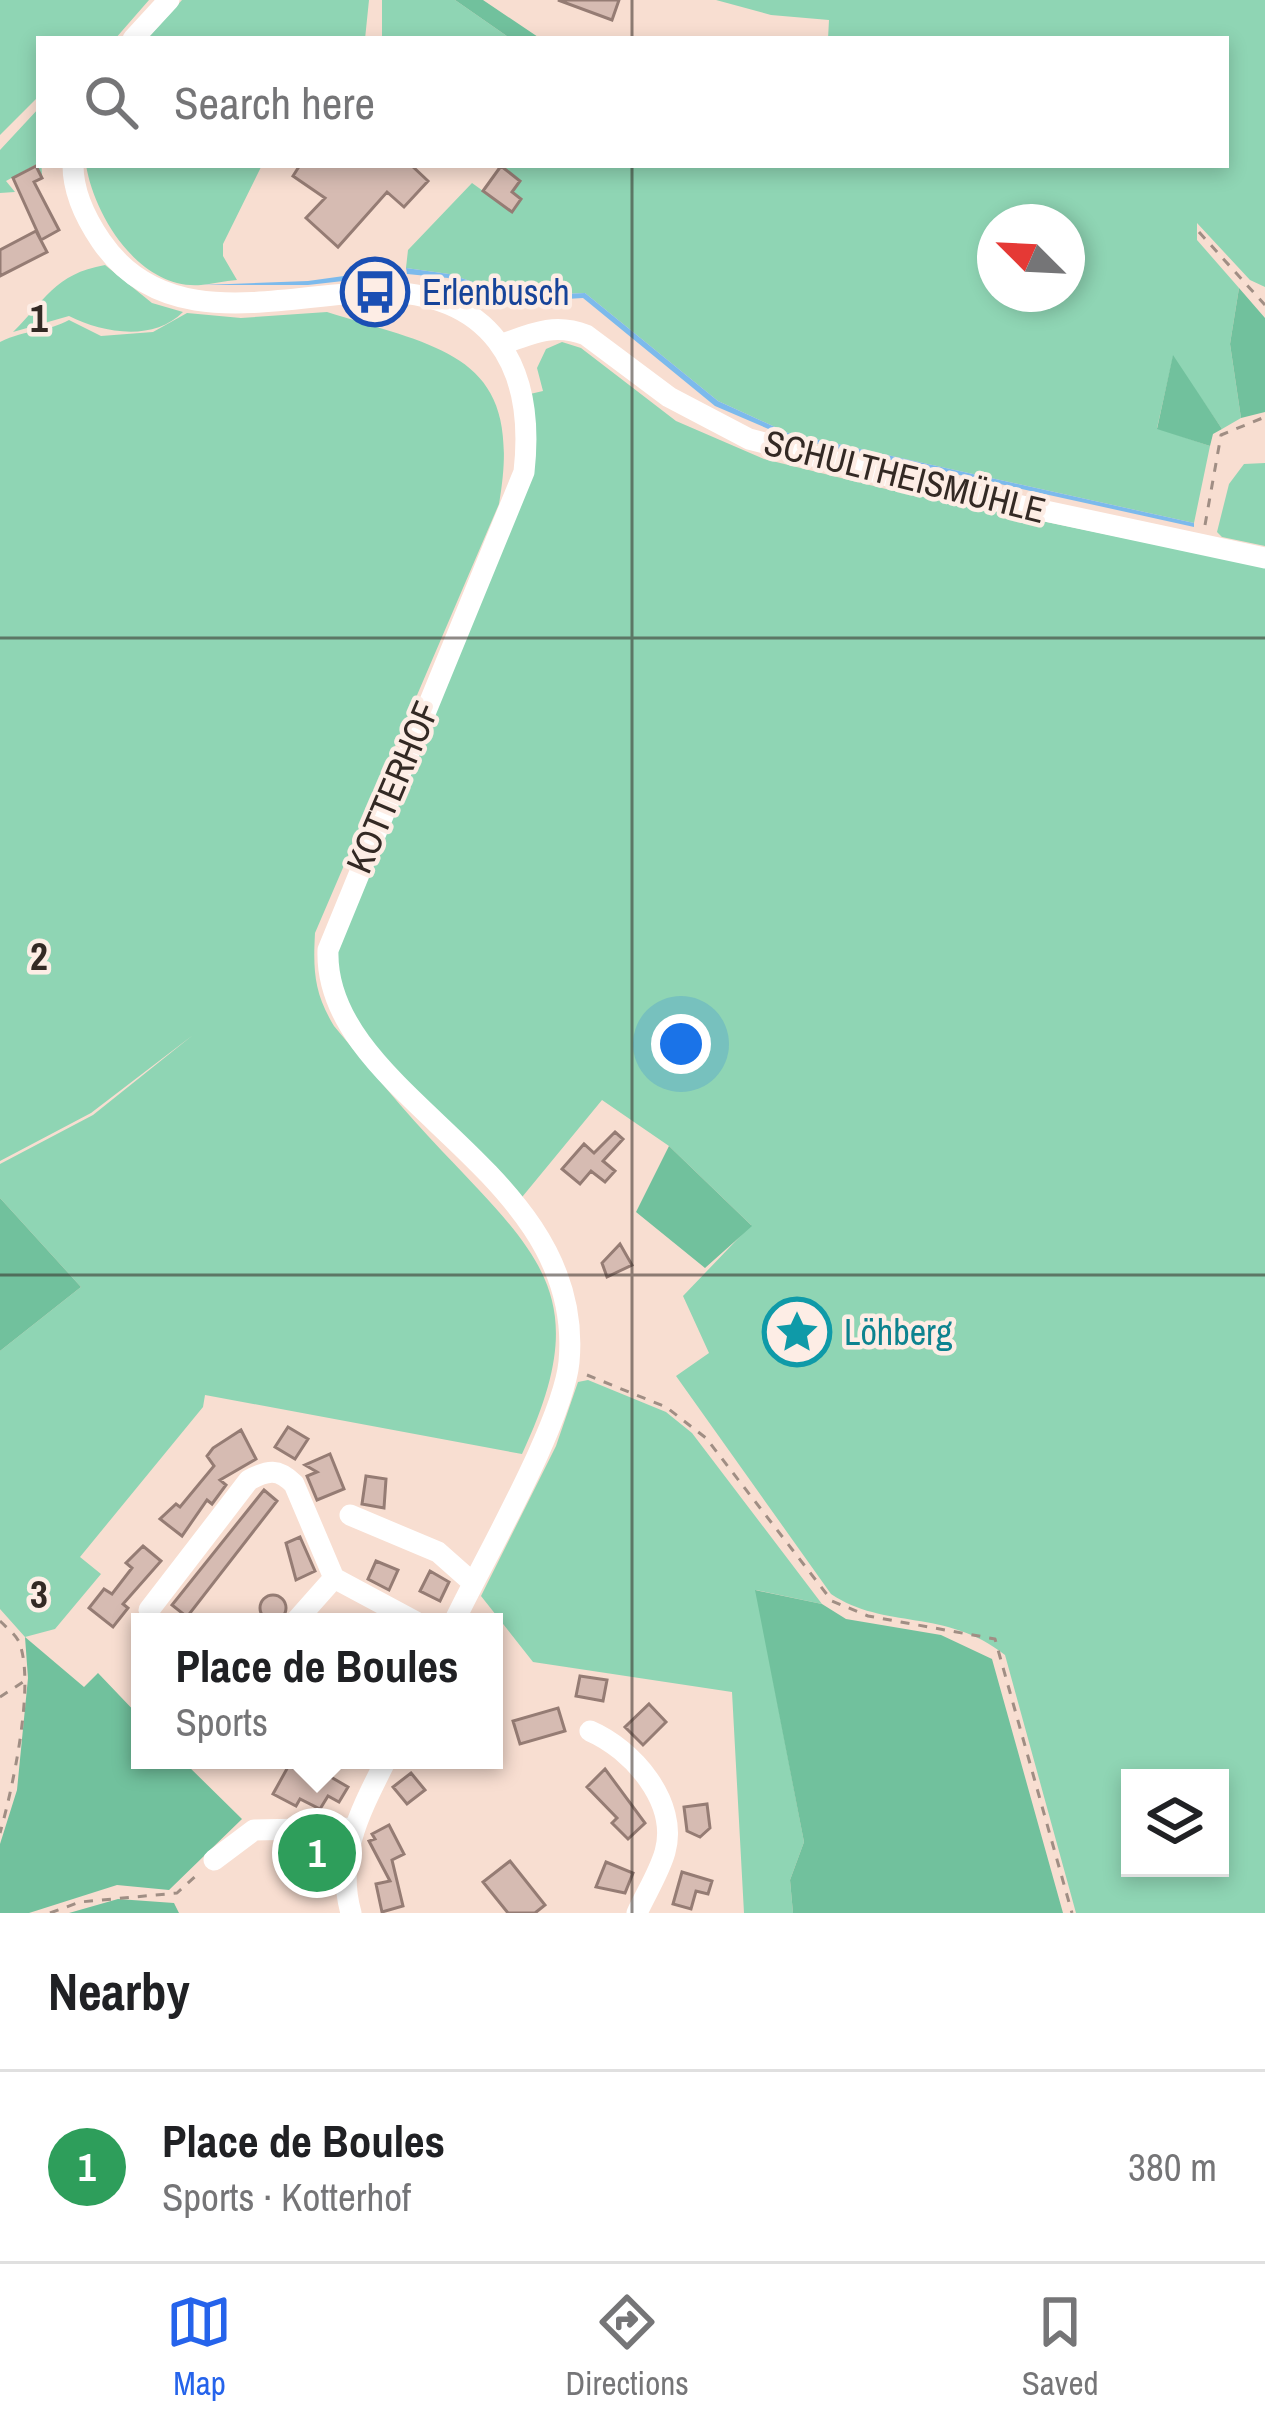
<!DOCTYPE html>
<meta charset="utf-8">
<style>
:root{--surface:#fff;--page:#f6f6f6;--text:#202124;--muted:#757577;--line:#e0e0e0;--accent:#2563eb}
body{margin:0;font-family:"Archivo Narrow",sans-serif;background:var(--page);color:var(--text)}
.controls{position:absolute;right:36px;bottom:36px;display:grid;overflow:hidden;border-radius:0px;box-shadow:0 6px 18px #0003}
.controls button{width:108px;height:108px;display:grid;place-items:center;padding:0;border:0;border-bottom:3px solid var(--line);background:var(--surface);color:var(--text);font:60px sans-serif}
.compass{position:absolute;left:977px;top:204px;width:108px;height:108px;border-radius:50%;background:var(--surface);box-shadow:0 6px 18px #0003;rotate:294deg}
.you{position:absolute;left:681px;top:1044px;width:42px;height:42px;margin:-30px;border:9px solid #fff;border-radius:50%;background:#1a73e8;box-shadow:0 0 0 18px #1a73e833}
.badge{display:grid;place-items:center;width:78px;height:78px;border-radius:50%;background:var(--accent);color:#fff;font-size:39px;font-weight:700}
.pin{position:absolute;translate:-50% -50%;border:6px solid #fff;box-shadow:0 3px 12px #0006}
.popup{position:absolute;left:131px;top:1613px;width:372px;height:156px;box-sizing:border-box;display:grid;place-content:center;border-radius:0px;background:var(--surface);filter:drop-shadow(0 3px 9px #0005);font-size:39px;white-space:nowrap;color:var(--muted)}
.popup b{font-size:45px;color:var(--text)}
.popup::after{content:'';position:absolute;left:50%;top:100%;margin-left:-24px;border:24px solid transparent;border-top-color:var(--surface)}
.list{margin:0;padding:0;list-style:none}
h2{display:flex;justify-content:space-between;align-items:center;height:156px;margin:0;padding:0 48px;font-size:51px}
h2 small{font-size:39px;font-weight:400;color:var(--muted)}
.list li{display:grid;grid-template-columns:78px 1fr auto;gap:36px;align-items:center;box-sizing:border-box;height:192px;padding:0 48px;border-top:3px solid var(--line)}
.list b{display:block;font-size:45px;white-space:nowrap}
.list p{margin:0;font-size:39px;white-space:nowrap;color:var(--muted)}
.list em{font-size:39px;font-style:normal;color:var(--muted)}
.icon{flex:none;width:66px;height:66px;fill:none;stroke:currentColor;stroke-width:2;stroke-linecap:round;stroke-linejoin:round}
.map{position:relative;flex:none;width:1265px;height:1913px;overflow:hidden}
.search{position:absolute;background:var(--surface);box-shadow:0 6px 18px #0003;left:36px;right:36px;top:36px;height:132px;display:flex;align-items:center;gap:30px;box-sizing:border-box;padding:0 42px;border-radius:0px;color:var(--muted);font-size:45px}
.sheet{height:348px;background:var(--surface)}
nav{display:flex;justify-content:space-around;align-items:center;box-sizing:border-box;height:168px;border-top:3px solid var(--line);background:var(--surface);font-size:33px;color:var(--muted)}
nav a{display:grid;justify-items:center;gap:6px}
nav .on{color:var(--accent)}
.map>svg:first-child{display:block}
.green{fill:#8fd5b4;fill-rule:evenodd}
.forest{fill:#71c19d}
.water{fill:#7cbaec}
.building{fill:#d6bbb2;stroke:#957c74;stroke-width:3}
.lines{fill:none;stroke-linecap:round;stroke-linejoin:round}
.path{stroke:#a08e84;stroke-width:3;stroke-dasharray:9 9;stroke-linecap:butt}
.minor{stroke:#fff;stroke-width:21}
.grid{fill:none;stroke:#332924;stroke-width:3;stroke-opacity:0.55}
.labels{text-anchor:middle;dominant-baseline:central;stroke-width:9;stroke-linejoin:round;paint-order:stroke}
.transit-label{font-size:36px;fill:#164399;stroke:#fdede5;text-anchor:start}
.street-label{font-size:36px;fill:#332924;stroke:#fdede5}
.culture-label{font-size:36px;fill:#0d838f;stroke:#fdede5;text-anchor:start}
.grid-label{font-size:39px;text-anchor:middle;font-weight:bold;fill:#332924;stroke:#fdede5;stroke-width:9;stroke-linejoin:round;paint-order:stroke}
</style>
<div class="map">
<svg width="1265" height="1913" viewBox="0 0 1265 1913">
<rect width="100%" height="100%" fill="#f8ded1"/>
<path class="green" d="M 0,0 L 149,0 L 115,39 L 39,39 L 39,96 L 0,135 Z
M 182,0 L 369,0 L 365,39 L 147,39 Z
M 382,0 L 455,0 L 511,39 L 382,39 Z
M 716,0 L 1265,0 L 1265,287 L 1250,280 L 1197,223 L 1197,240 L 1239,288 L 1230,344 L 1241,418 L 1222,429 L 1173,357 L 1157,428 L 1210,446 L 1194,523 L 788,433 L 718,401 L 585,293 L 515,296 L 449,274 L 406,268 L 408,250 L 472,183 L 511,211 L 521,199 L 512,192 L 520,181 L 502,167 L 465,165 L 1226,165 L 1226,39 L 828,39 L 829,20 L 771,15 ZM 995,222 L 1067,222 L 1067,294 L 995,294 Z
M 39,108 L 42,177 L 35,165 L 6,181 L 15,192 L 0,193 L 0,150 Z
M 86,165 L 262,165 L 223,244 L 223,256 L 237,280 C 225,281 211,284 201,285 C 139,290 94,215 86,165 Z
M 105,265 L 152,303 L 183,312 C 153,342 103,333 69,316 L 13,332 C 45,301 54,274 105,265 Z
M 327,312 C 445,349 525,355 499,504 L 315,933 C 313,971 314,993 334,1026 C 369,1068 404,1111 442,1151 C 546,1260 593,1302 522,1454 L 205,1395 L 203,1407 L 80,1557 L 101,1574 L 55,1629 L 25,1637 L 0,1609 L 0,1351 L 81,1287 L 0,1198 L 0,1164 L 93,1115 L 193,1035 L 91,1113 L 0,1161 L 0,342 C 26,329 48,332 69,320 L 101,336 L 153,332 L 187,313 L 241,318 Z
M 562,342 L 581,348 L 676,421 L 764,459 L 890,490 L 1265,567 L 1265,1913 L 1076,1913 L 1005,1655 C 946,1608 884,1630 831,1594 L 676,1376 L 709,1353 L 683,1296 L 751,1225 L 669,1146 L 602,1100 L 518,1202 L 355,1030 L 331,950 L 512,513 L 530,394 L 543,391 L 537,368 L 546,349 ZM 1130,1778 L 1220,1778 L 1220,1868 L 1130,1868 Z
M 1265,463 L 1265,546 L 1222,537 L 1217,532 L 1229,484 L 1244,464 Z
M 588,1380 L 666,1412 L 692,1433 L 822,1604 L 756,1590 L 804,1842 L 790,1880 L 793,1913 L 744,1913 L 732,1692 L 533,1662 L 481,1596 L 556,1446 L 578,1382 Z"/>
<path class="forest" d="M 455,0 L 483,0 L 541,39 L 511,39 Z
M 1239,288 L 1265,318 L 1265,412 L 1241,418 L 1230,344 Z
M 1173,355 L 1222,429 L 1213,434 L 1210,446 L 1157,429 Z
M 669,1146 L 752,1226 L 705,1268 L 636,1212 Z
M 0,1198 L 81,1287 L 0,1351 Z
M 755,1590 L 822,1604 L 846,1619 L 941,1635 L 992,1659 L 1063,1913 L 793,1913 L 790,1880 L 804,1842 Z
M 25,1637 L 84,1687 L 98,1673 L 140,1717 L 140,1760 L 182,1760 L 242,1819 L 169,1890 L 117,1885 L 29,1913 L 0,1913 L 0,1844 L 17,1790 L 28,1678 Z
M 118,1899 L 174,1903 L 179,1913 L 69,1913 Z"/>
<path class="water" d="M 406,268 L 449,274 L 515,296 L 585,293 L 718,401 L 788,433 L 1194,523 L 1194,527 L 787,437 L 715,406 L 583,298 L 515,302 L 448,278 L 407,274 Z
M 387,270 L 387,276 L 308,285 L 203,285 L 308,281 Z"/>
<path class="building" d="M 558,0 L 619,0 L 612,20 Z
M 300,165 L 411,165 L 428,181 L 404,207 L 387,192 L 338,247 L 306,218 L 325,198 L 293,176 Z
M 36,166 L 42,178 L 34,182 L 59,230 L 41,240 L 13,178 Z
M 501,166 L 520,181 L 512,192 L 521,199 L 512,212 L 483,191 Z
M 36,231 L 47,252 L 0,276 L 0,250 Z
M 615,1132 L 623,1139 L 603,1161 L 615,1171 L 605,1182 L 591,1171 L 580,1184 L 562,1169 L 584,1144 L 594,1153 Z
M 620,1244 L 632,1265 L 607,1277 L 602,1263 Z
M 288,1427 L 308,1439 L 295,1459 L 275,1447 Z
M 241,1430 L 256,1459 L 220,1480 L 226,1485 L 212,1504 L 207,1500 L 182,1536 L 160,1519 L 176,1504 L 180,1507 L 214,1466 L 207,1456 L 213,1448 Z
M 330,1454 L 344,1489 L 317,1500 L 307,1476 L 317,1472 L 305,1465 Z
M 366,1476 L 386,1479 L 384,1508 L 362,1504 Z
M 264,1490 L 277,1501 L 187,1617 L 172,1605 Z
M 300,1537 L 315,1571 L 296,1580 L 286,1543 Z
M 143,1546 L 161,1561 L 123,1604 L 128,1608 L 113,1627 L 89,1608 L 104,1589 L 112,1594 L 132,1568 L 126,1563 Z
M 376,1561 L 398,1570 L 389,1590 L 368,1579 Z
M 430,1571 L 449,1582 L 440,1601 L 420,1591 Z
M260 1608a13 13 0 1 1 26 0a13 13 0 1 1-26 0Z
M 580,1676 L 607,1680 L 603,1701 L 576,1696 Z
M 649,1704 L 666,1722 L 643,1745 L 625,1727 Z
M 558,1708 L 565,1731 L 520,1744 L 513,1721 Z
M 305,1762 L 348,1787 L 339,1802 L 328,1796 L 320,1809 L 300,1799 L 296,1806 L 273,1794 L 289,1765 L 300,1772 Z
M 605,1769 L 645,1823 L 628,1839 L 612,1823 L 617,1818 L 587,1787 Z
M 411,1773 L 425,1790 L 407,1804 L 393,1787 Z
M 707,1804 L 710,1828 L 700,1837 L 687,1831 L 684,1807 Z
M 389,1825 L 404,1854 L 392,1860 L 403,1906 L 382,1912 L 376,1884 L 390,1881 L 369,1841 L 375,1839 L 372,1834 Z
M 510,1861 L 545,1905 L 535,1913 L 508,1913 L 483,1882 Z
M 606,1862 L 633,1873 L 625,1893 L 596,1887 Z
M 682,1872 L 712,1881 L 708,1894 L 696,1891 L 691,1909 L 673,1904 Z"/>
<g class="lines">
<path class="path" d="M 1199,232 L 1265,305
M 1205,525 L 1221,435 L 1265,417
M 587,1375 L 666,1407 L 706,1438 L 832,1601 L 868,1616 L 995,1639 L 1072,1913
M 0,1621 C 6,1627 16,1635 19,1642 C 36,1683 12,1791 0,1833
M 0,1697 L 23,1682
M 50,1913 L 80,1902 L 177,1893 L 199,1873"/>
<path class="minor" d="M 133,39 L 169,0
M 73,165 C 73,192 86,219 101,241 C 165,335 280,295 374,292 C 491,290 536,365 524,472 L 328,950 C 323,1098 587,1168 569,1362 C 563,1423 483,1561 454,1622
M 503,344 C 533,333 555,323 586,335 L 669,397 L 749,439 L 915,483 L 1265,558
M 350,1515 L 438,1552 L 473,1583
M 149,1610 L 249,1480 C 268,1470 278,1468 294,1484 L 334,1578 L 416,1622
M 295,1622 L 334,1578
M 590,1731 C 632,1749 679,1802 665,1852 C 659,1873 646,1893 637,1913
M 214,1860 L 254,1830 L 354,1828
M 351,1913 C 335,1857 361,1810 386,1760"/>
</g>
<path class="grid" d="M 632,0 L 632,39M 632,165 L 632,1913M 0,638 L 1265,638M 0,1275 L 1265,1275"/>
<defs>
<symbol id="bus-ring" viewBox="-11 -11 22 22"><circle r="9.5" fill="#fdede5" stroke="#1a4fb4" stroke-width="1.5"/><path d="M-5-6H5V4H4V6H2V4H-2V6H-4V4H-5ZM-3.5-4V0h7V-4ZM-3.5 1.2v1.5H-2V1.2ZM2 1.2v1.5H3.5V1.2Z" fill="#1a4fb4"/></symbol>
<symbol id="sight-ring" viewBox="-11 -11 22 22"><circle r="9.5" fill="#fdede5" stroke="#0f9aa8" stroke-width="1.5"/><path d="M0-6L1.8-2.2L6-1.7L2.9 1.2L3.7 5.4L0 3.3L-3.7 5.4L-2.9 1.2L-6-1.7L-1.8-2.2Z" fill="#0f9aa8"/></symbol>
</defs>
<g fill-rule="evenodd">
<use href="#bus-ring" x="337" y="254" width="76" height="76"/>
<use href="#sight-ring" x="759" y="1294" width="76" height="76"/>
</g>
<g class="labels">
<g class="transit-label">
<text x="422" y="292">Erlenbusch</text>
</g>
<g class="street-label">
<text transform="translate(905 476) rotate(14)">SCHULTHEISMÜHLE</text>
<text transform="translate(392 787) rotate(-67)">KOTTERHOF</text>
</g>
<g class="culture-label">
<text x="844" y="1332">Löhberg</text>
</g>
</g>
<g class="grid-label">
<text x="39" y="332">1</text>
<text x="39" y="970">2</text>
<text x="39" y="1608">3</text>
</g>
</svg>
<div class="controls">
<button><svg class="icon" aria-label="layers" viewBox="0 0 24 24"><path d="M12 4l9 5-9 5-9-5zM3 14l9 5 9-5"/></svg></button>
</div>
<svg class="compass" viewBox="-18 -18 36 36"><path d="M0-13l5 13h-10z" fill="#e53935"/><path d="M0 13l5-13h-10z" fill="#757577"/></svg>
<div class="you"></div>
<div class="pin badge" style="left:317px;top:1853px;background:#2e9e5b">1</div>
<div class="popup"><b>Place de Boules</b>Sports</div>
<div class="search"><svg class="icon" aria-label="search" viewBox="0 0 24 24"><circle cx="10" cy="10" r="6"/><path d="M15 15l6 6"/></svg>Search here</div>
</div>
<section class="sheet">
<h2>Nearby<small></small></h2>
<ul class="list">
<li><span class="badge" style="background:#2e9e5b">1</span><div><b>Place de Boules</b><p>Sports · Kotterhof</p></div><em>380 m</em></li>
</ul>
</section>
<nav>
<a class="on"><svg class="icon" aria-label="map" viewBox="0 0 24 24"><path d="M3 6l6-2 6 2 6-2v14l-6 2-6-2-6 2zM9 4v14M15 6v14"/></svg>Map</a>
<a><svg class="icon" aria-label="directions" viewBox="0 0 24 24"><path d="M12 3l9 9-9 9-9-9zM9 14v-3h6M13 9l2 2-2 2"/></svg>Directions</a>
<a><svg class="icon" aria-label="saved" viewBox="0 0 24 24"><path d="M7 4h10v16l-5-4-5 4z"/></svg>Saved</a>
</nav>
